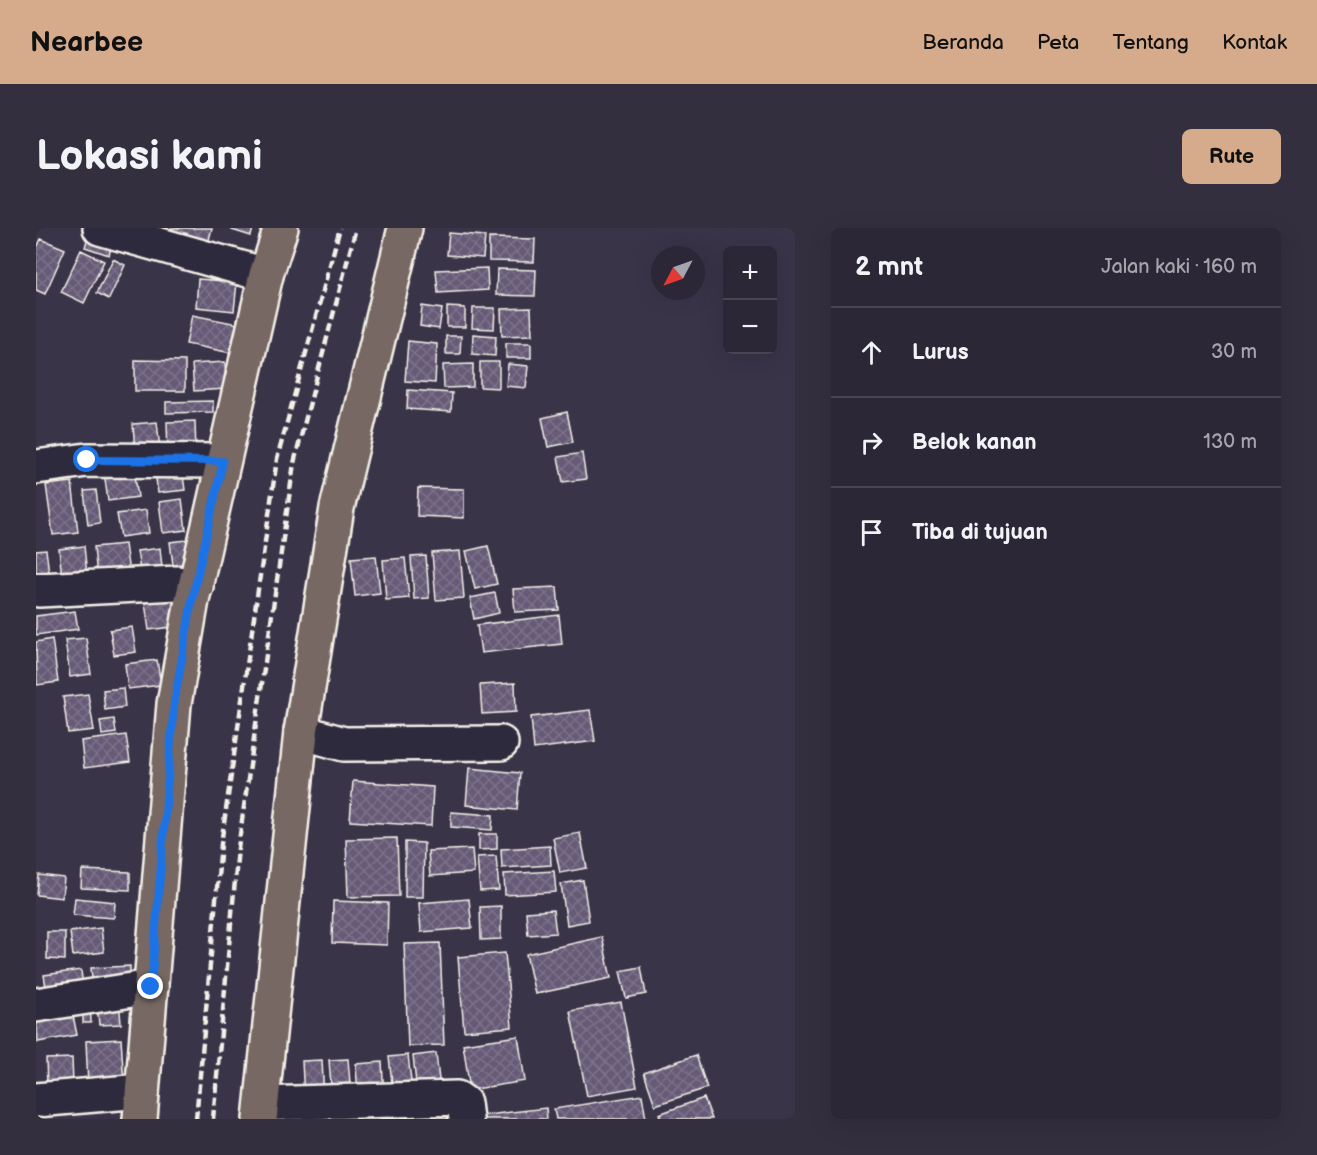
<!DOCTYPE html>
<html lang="id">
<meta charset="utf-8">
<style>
:root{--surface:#2c2737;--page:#342f3f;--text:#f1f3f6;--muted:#a6a5ad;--line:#484452;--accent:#d6ab8b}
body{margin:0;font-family:"Balsamiq Sans",sans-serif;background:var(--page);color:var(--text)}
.controls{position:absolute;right:18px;top:18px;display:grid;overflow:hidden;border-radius:9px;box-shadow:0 6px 24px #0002}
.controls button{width:54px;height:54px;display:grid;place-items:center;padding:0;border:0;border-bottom:2px solid var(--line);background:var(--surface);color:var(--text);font:30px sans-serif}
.compass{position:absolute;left:615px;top:18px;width:54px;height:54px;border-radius:50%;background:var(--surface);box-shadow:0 6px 24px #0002;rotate:229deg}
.stop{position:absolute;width:18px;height:18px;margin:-14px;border:4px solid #1a73e8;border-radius:50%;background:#fff}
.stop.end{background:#1a73e8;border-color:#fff;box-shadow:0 2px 6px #0008}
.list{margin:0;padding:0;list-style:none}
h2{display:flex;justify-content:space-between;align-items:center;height:78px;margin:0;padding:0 24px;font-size:26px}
h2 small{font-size:20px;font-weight:400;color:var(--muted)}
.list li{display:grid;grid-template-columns:39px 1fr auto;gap:18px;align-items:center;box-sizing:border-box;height:90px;padding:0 24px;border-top:2px solid var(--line)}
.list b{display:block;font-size:22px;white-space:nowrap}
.list em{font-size:20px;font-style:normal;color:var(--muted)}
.icon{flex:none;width:33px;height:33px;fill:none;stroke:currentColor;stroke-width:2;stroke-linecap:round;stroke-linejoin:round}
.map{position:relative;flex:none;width:759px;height:891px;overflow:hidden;border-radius:9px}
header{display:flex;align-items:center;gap:36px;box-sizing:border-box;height:84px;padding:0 30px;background:var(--accent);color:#111}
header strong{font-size:28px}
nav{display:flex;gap:33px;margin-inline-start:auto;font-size:21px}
.intro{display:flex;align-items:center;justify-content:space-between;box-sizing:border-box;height:144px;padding:0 36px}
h1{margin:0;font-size:42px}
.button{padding:15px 27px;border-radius:9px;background:var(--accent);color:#111;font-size:21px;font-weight:700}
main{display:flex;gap:36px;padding:0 36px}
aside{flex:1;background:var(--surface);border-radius:9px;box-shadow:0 6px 24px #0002}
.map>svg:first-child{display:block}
.building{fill:url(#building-cross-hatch);stroke:#f4f1e8;stroke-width:1.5}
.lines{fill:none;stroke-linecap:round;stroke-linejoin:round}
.minor-casing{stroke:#f4f1e8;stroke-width:38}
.major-casing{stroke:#f4f1e8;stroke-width:38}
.minor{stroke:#2f2a3d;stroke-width:33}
.major{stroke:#776864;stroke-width:33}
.rail{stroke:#f4f1e8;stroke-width:4.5;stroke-dasharray:9 4.5;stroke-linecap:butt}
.route{stroke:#1a73e8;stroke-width:8}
</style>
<header>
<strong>Nearbee</strong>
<nav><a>Beranda</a><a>Peta</a><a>Tentang</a><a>Kontak</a></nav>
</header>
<div class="intro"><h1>Lokasi kami</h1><a class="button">Rute</a></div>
<main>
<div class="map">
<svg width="759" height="891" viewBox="0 0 759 891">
<defs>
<pattern id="building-cross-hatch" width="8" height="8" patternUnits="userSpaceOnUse" patternTransform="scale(1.5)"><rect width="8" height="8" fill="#665a77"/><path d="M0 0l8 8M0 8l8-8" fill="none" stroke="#7c728a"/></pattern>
</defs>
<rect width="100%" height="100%" fill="#3a3449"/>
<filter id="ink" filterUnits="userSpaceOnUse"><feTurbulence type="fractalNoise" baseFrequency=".0167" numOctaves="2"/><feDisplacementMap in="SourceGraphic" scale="12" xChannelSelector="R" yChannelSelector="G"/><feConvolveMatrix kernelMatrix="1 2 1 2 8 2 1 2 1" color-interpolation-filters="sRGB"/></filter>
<g filter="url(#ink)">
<path class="building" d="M 135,0 L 176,0 L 173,12 L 134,3 Z
M 197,0 L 217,0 L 215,8 L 196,2 Z
M 54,2 L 78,10 L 73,27 L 49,19 Z
M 413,5 L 449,8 L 447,30 L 411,27 Z
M 453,10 L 499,11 L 498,34 L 453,33 Z
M 5,11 L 29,21 L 9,66 L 0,62 L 0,22 Z
M 45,22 L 68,33 L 48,75 L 25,64 Z
M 77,31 L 89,37 L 73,71 L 61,65 Z
M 451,40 L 452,62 L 402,65 L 400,42 Z
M 461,41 L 500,42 L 499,68 L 460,67 Z
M 162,51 L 201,54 L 198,83 L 160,79 Z
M 386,78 L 406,81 L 403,101 L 384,98 Z
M 411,79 L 429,80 L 429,99 L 411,99 Z
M 437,80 L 459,80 L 458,101 L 436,100 Z
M 495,80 L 496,107 L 466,108 L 465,81 Z
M 156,87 L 207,97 L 201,126 L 150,116 Z
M 437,106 L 460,108 L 459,128 L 436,126 Z
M 410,108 L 425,108 L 424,126 L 410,126 Z
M 372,113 L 401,116 L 399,155 L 369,153 Z
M 470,115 L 495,115 L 495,130 L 470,130 Z
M 99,132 L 149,133 L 149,163 L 99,163 Z
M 189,134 L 190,161 L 158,163 L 156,136 Z
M 444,134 L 463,134 L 463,160 L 444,159 Z
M 437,136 L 437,159 L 408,160 L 407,137 Z
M 472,136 L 492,138 L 490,160 L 470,158 Z
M 372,162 L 416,165 L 415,184 L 371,181 Z
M 177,173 L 177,184 L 130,185 L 130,174 Z
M 531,184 L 537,214 L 512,219 L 506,190 Z
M 159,193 L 160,225 L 132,226 L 131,194 Z
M 121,194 L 124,221 L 99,223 L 97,196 Z
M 546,225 L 550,251 L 527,254 L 522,229 Z
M 145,233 L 149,262 L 122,265 L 118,237 Z
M 98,240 L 102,269 L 72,273 L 68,244 Z
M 36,254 L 42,304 L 17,307 L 10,257 Z
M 382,260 L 428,261 L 428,290 L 381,288 Z
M 60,262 L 64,295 L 52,297 L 48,263 Z
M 146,271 L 150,302 L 127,305 L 123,274 Z
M 110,282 L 113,305 L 85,309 L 81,286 Z
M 151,312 L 154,335 L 137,337 L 134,314 Z
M 89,316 L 93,345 L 61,348 L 58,319 Z
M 48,318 L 51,347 L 26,350 L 23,321 Z
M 452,318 L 461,356 L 439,361 L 430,323 Z
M 124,320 L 126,339 L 104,342 L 101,323 Z
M 10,322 L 14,352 L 0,354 L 0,323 Z
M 424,323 L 428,370 L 400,372 L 396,325 Z
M 340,328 L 344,365 L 319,368 L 315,330 Z
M 390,328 L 393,370 L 378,371 L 375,329 Z
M 369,330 L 373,370 L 350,372 L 347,332 Z
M 521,359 L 523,382 L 479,384 L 477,361 Z
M 139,364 L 144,398 L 113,402 L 108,368 Z
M 459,365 L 463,385 L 438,391 L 434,370 Z
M 39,383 L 42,401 L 0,407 L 0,388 Z
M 523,387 L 526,416 L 445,425 L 441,397 Z
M 96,399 L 100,424 L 78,427 L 74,402 Z
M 50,410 L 55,446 L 34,449 L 29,412 Z
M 16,411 L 22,454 L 1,457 L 0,414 Z
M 121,432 L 125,457 L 92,461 L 89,436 Z
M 479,455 L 480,484 L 446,486 L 444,457 Z
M 87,460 L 89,479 L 69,482 L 67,462 Z
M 52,466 L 58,502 L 32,505 L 27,469 Z
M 554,482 L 559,513 L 498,521 L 495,489 Z
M 78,491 L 80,505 L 66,507 L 64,493 Z
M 90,507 L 94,534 L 48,540 L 45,513 Z
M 433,540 L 484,545 L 481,582 L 430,577 Z
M 317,553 L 397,559 L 395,598 L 314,593 Z
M 415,584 L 457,587 L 456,602 L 415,599 Z
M 544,605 L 551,640 L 524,645 L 517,610 Z
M 443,606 L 461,606 L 461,621 L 443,622 Z
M 361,610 L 363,668 L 312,669 L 310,611 Z
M 369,614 L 388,615 L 387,669 L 369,669 Z
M 514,618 L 515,637 L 466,640 L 465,621 Z
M 436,621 L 438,645 L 394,648 L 392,623 Z
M 460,628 L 463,662 L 444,663 L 441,629 Z
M 46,642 L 94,644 L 94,662 L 45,660 Z
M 518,643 L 520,664 L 469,667 L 468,646 Z
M 3,647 L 28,650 L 26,670 L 1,667 Z
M 547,652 L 553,693 L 531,697 L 525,656 Z
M 39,670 L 79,674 L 78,690 L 37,687 Z
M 433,671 L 436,700 L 385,704 L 383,675 Z
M 297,673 L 352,675 L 351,717 L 296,715 Z
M 465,678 L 465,711 L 445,712 L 444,679 Z
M 517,682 L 520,705 L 492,707 L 490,684 Z
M 65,700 L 68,724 L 37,728 L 34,704 Z
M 11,704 L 29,704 L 29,732 L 11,731 Z
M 566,709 L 575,750 L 499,766 L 490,726 Z
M 404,715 L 408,817 L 372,818 L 368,716 Z
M 469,725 L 476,799 L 428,803 L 422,729 Z
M 94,738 L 95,759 L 57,762 L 55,740 Z
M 605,739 L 610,766 L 590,770 L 584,743 Z
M 45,742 L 47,760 L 11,765 L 8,747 Z
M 83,771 L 85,796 L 63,797 L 61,772 Z
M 54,773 L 55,795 L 47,795 L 47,774 Z
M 585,774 L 601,859 L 551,868 L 534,783 Z
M 35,778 L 41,807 L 2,814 L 0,784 Z
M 482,808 L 489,853 L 434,862 L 427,816 Z
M 85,811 L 88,856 L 52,858 L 50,813 Z
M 400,825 L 404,861 L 381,864 L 377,828 Z
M 372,827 L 376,862 L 357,864 L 353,829 Z
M 660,827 L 671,860 L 619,877 L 608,845 Z
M 36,830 L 37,857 L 11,858 L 10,831 Z
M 312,831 L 315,868 L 296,870 L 293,832 Z
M 286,832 L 288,870 L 268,871 L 266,833 Z
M 346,834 L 348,868 L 322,870 L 320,836 Z
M 606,867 L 610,891 L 520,891 L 518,881 Z
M 668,870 L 676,891 L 625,891 L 623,886 Z
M 412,879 L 412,891 L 321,891 L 321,883 Z
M 510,880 L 511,891 L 434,891 L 434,889 Z"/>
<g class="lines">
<defs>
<path id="minor" d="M 64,0 L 230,47
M 0,239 L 51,232 L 187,233
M 3,362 L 141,355 L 160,358
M 265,504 L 308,516 L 465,515
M 0,777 L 115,759
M 0,872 L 94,864 L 106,866
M 226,876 L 421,870 L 428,875 L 430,891"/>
<path id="major" d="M 104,891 L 138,476 L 156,372 L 230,47 L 245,0
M 224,891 L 265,504 L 301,280 L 369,0"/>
</defs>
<use href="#minor" class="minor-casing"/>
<use href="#major" class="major-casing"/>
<use href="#minor" class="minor"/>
<use href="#major" class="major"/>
<path class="rail" d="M 160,891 L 185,616 L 241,231 L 304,0
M 177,891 L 202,620 L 258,235 L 320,0"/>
</g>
</g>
<g class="lines" filter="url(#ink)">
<path class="route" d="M 51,232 L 187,233 L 156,372 L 138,476 L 115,759"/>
</g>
</svg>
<div class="controls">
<button>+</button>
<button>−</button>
</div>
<svg class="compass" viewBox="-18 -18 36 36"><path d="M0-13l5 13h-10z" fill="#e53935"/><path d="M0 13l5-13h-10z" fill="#a6a5ad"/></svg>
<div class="stop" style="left:51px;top:232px"></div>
<div class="stop end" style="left:115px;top:759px"></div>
</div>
<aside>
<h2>2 mnt<small>Jalan kaki · 160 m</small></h2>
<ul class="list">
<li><svg class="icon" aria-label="ahead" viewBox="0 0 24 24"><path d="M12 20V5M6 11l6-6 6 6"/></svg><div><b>Lurus</b></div><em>30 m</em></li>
<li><svg class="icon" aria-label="right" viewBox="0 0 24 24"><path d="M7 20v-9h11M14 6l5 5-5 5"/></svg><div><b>Belok kanan</b></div><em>130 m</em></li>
<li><svg class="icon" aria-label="arrive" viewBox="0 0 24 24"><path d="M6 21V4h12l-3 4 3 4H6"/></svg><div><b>Tiba di tujuan</b></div></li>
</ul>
</aside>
</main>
